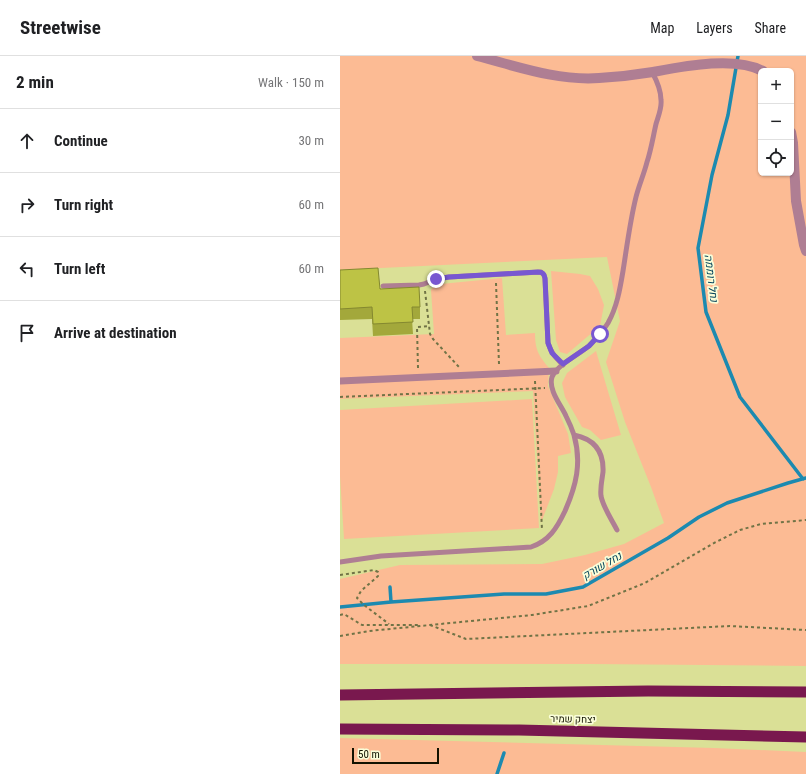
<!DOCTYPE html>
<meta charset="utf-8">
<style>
:root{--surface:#fff;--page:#f2f2f2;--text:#202124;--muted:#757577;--line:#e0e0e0}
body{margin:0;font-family:"Roboto Condensed",Heebo,sans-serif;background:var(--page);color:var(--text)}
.controls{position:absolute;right:12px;top:12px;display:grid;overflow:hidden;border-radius:6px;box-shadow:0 1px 3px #0004}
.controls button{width:36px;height:36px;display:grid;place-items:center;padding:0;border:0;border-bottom:1px solid var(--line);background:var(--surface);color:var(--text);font:20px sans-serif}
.scale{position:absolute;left:12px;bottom:10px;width:87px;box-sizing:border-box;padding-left:4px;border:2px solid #121200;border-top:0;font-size:11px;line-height:14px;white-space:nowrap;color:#121200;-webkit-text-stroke:3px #fafed9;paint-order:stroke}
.stop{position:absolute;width:12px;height:12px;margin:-9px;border:3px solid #7857d1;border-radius:50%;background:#fff}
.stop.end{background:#7857d1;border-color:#fff;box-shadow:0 1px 4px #0008}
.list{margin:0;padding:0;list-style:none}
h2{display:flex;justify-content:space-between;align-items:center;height:52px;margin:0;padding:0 16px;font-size:17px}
h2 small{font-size:13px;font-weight:400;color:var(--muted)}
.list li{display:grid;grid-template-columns:26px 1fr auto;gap:12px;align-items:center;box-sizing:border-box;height:64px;padding:0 16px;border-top:1px solid var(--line)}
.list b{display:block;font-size:15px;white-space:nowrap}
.list em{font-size:13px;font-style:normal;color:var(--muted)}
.icon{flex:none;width:22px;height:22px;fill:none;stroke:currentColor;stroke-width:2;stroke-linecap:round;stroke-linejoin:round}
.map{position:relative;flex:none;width:466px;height:718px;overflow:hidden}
header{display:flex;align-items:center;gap:24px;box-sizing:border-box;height:56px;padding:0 20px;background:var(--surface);border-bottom:1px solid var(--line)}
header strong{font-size:19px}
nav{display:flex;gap:22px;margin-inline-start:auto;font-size:14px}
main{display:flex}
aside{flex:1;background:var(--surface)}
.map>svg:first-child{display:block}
.green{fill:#fcbb94;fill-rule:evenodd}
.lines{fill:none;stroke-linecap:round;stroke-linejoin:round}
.stream{stroke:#1c8ab0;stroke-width:3.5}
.path{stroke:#707346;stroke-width:2;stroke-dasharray:3 3;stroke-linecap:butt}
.service{stroke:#af7e93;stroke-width:5}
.pedestrian{stroke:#af7e93;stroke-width:7}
.minor{stroke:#af7e93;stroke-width:10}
.trunk{stroke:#79184e;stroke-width:11}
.wall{fill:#a3a83b}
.building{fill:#bdc345;stroke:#848830}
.route{stroke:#7857d1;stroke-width:5}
.labels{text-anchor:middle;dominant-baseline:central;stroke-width:3.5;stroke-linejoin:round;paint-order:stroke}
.street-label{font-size:10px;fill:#121200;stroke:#fafed9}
.water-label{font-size:11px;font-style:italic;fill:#02415a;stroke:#fafed9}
</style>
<header>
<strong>Streetwise</strong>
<nav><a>Map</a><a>Layers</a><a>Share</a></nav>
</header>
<main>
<aside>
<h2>2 min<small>Walk · 150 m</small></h2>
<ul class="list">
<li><svg class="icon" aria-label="ahead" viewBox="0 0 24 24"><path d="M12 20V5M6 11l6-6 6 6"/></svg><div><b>Continue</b></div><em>30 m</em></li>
<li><svg class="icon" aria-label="right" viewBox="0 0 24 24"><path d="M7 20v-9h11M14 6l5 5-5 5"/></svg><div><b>Turn right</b></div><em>60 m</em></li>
<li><svg class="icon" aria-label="left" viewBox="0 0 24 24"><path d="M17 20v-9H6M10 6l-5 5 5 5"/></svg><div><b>Turn left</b></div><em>60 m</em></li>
<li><svg class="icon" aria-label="arrive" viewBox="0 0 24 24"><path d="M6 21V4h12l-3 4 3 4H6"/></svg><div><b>Arrive at destination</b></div></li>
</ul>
</aside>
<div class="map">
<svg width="466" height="718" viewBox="0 0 466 718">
<rect width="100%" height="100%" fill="#dae096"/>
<path class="green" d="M 0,0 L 466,0 L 466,610 L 250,608 L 0,608 L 0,523 L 60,509 L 202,508 L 245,499 L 284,488 L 324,467 L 311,431 L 285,366 L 266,306 L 280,265 L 267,201 L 0,214 ZM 421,15 L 451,15 L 451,117 L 421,117 Z
M 211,215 L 240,218 L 250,220 L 258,233 L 264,249 L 260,270 L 227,298 L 220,296 L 216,284 Z
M 162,222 L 166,279 L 195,277 C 195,294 199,300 209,312 L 208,330 L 228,378 L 231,397 L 218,400 L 218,416 L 214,433 L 201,467 L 193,335 L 0,343 L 0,282 L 94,278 L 91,234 L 94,230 L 101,228 Z
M 256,295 L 281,379 L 261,384 L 250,374 L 242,371 L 225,341 L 222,327 L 227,317 Z
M 192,343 L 199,472 L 4,483 L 0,420 L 0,354 Z
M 0,682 L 374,692 L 466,696 L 466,718 L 0,718 Z"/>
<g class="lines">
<path class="stream" d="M 398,0 L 388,59 L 372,119 L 358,192 L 366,256 L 400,341 L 463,423
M 50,531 L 51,546
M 0,551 L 51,546 L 164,538 L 206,538 L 243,531 L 328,482 L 359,461 L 387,447 L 448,427 L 466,422
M 157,718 L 164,697"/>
<path class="path" d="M 156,227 L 159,308
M 85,235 L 90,278 L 93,283 L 119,311
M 78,312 L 77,271 L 89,270
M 195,325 L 202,474
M 0,341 L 205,332
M 0,519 L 34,514 L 38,516 L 38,520 L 21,535 L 17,542 L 24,549 L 49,568
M 0,559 L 4,558 L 22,569 L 78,569
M 90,569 L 126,583 L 390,570 L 466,574
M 0,580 L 29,575 L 192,559 L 248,550 L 305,527 L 374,487 L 400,474 L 421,468 L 466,464"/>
<path class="service" d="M 43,230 L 79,229 L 84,228 L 96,223 L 109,221 L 201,216 L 204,219 L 205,223 L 208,287 C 211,297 216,302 223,309
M 234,379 C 254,383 264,395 263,416 C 262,424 260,432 261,440 C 263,451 272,464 277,474
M 0,506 L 41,500 L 191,491 C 209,485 217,472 225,455 C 236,430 242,407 234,379 C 232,373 229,366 226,360 C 221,349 208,334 212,321 C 217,309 239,298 249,290 C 256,283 263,275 268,267 C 277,251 280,233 283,215 C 287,190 290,165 296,141 C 299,129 304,118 307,106 C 311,94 313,81 316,68 C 318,61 322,52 321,44 C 321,34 317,25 312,16"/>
<path class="pedestrian" d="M 0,325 L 216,315"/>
<path class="minor" d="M 137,0 C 176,10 217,25 259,22 C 276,21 295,19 313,16 C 345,10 395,0 423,15
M 451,76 L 453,87 L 456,145 L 464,189 L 466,195"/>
<path class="trunk" d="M 0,639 L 308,635 L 466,636
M 0,673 L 179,674 L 466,681"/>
</g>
<path class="wall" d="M 0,214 L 80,251 L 80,263 L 72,263 L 73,278 L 33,280 L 32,263 L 0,264 Z"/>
<path class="building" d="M 38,212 L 40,233 L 79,231 L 80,251 L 72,251 L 73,266 L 33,268 L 32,251 L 0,253 L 0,214 Z"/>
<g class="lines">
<path class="route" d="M 96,223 L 109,221 L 198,216 C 203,216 204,218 205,222 L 208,287 L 212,297 L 223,308 L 249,290 L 260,278"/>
</g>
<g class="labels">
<g class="street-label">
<text transform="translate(233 663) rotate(1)">יצחק שמיר</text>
</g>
<g class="water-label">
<text transform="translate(371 222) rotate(83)">נחל רוממה</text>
<text transform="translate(262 510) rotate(-30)">נחל שורק</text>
</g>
</g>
</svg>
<div class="controls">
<button>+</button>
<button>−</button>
<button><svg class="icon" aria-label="locate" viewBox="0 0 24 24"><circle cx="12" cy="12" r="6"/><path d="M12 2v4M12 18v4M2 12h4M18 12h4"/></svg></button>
</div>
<div class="scale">50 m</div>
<div class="stop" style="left:260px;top:278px"></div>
<div class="stop end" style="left:96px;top:223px"></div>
</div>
</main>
